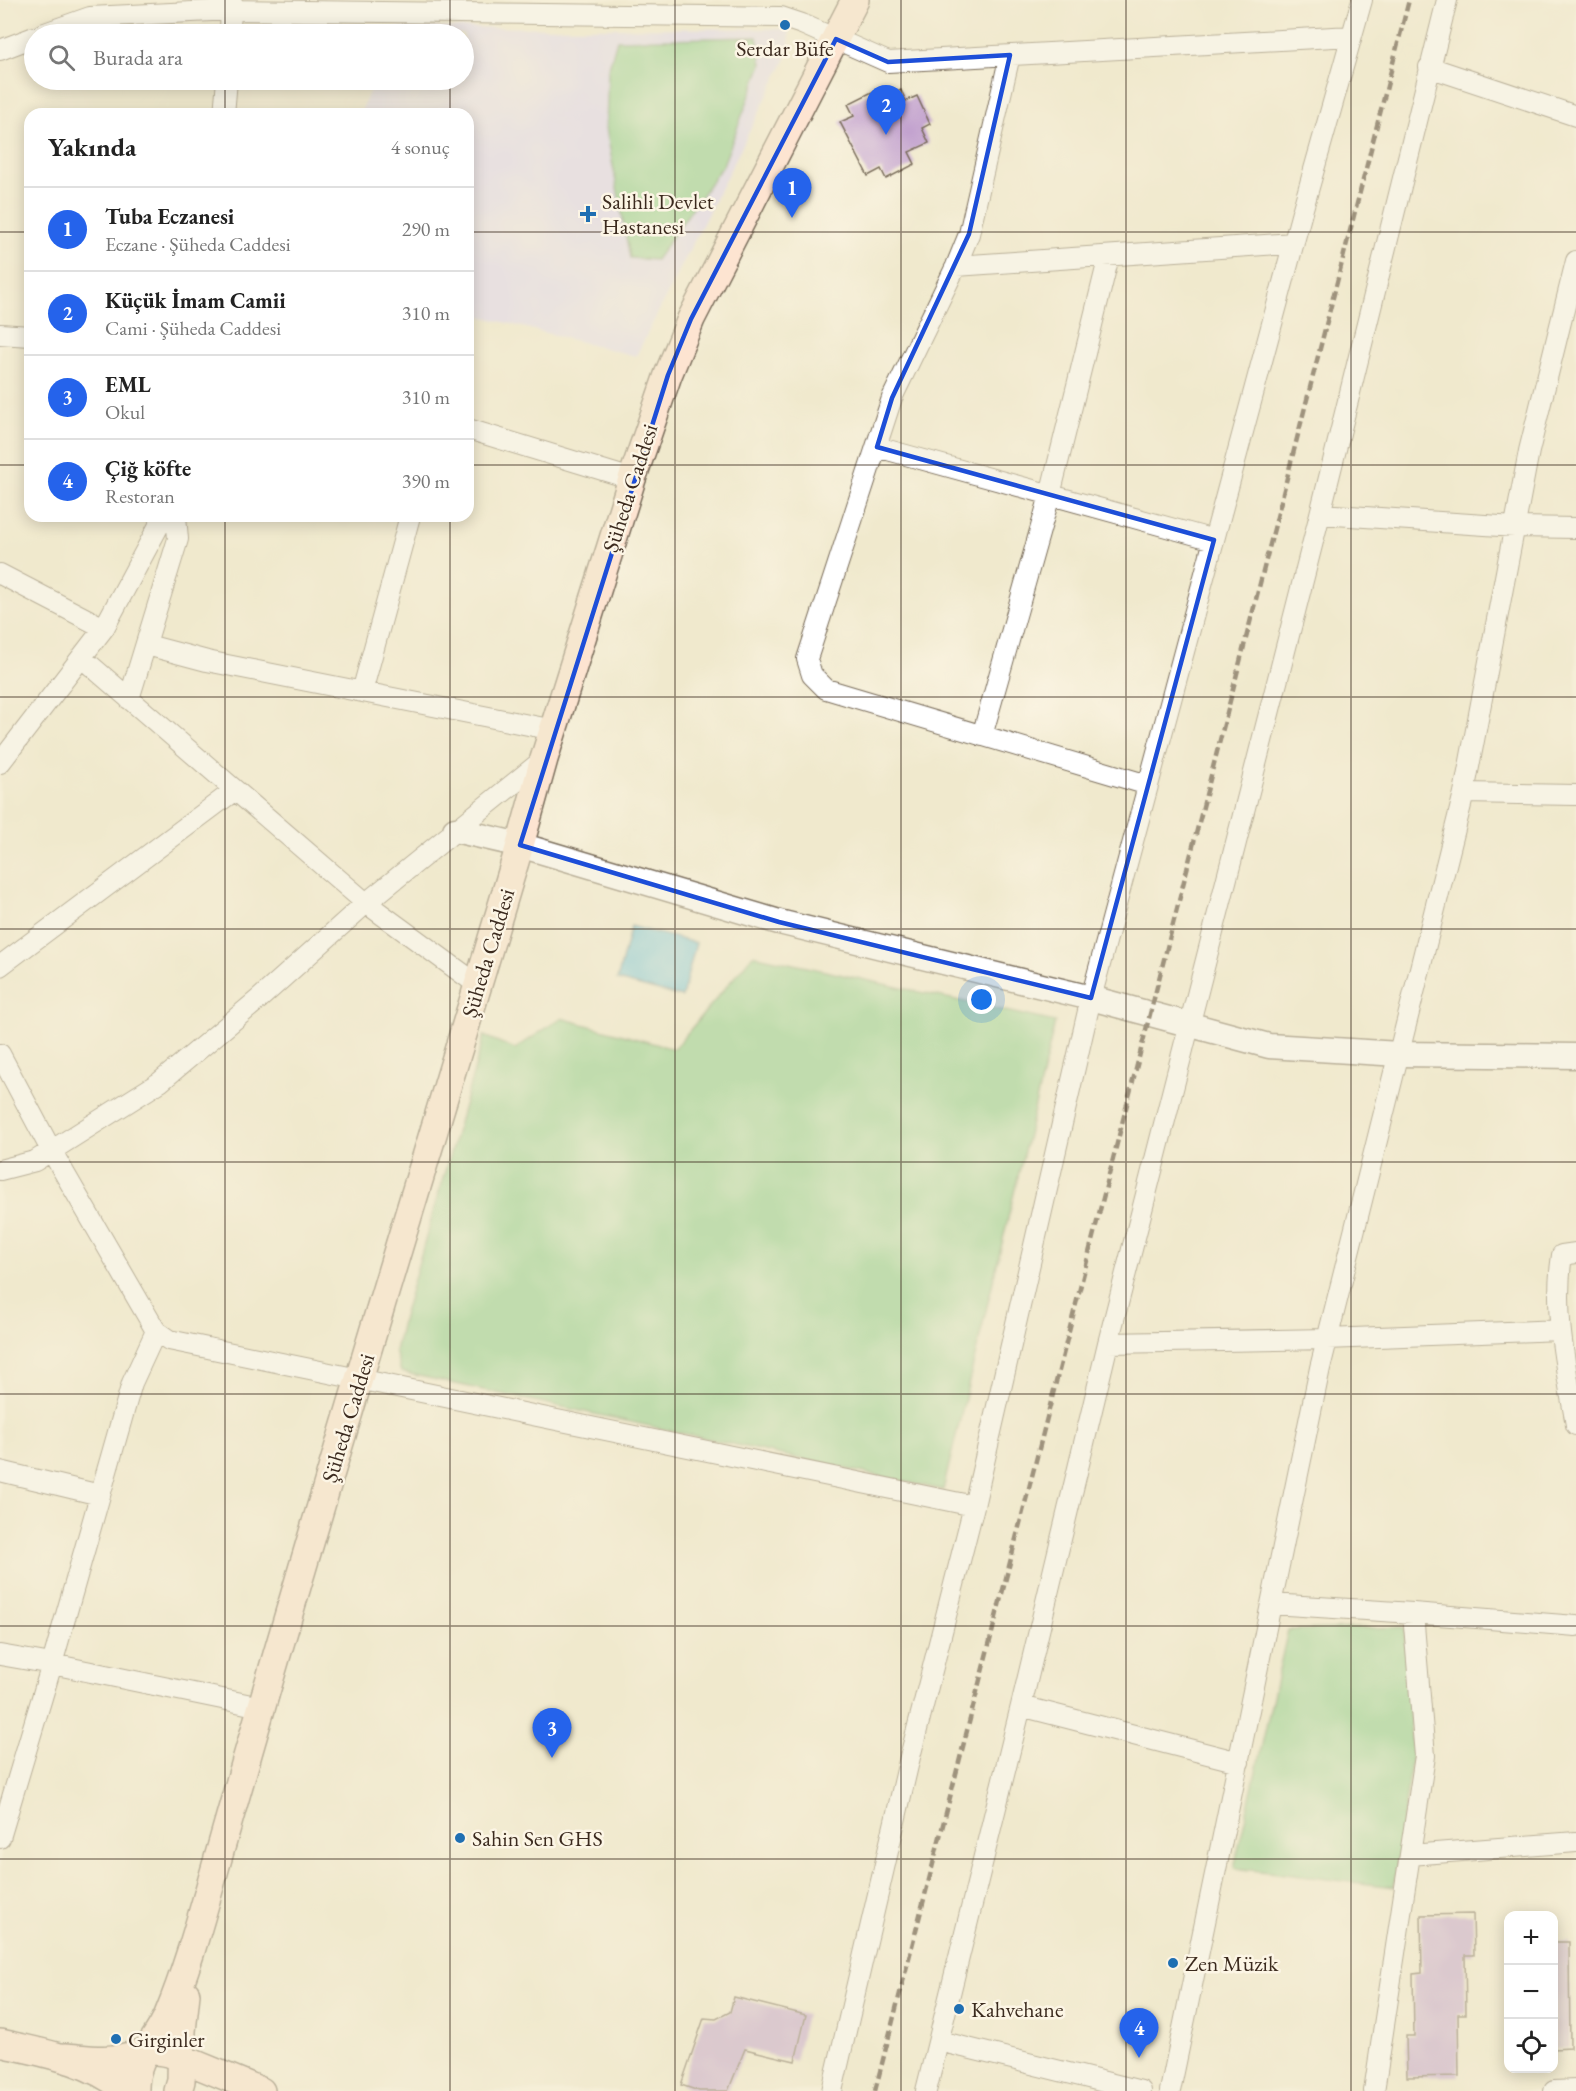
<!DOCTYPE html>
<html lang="tr">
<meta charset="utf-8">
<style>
:root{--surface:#fff;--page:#f2f2f2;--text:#222;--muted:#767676;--line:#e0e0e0;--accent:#2563eb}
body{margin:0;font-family:"EB Garamond",serif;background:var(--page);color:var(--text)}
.controls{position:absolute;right:18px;bottom:18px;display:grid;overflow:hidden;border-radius:12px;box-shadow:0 3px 15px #0003}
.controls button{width:54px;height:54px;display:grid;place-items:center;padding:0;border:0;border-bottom:2px solid var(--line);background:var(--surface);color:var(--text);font:30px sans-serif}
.you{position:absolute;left:982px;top:1000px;width:21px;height:21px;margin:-15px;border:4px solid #fff;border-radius:50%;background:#1a73e8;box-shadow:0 0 0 9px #1a73e833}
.badge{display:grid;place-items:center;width:39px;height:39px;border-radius:50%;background:var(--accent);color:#fff;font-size:20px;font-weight:700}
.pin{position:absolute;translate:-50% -50px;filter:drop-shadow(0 2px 3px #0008)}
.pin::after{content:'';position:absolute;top:32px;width:21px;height:18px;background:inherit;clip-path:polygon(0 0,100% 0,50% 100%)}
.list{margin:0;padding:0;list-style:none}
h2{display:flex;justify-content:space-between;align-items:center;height:78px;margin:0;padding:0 24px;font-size:26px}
h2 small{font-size:20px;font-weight:400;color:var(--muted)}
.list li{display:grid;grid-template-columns:39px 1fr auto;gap:18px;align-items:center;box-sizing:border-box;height:84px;padding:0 24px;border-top:2px solid var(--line)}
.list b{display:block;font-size:22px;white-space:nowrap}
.list p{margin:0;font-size:20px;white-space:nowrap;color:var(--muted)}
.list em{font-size:20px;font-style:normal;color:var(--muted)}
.icon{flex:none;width:33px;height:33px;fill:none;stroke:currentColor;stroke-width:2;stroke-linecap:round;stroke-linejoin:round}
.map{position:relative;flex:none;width:1576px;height:2091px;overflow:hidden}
.search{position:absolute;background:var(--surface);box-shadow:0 3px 15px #0003;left:24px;top:24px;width:450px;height:66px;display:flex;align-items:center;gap:15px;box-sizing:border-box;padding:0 21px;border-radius:33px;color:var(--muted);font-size:22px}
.panel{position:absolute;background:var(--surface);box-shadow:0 3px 15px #0003;left:24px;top:108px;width:450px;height:414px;border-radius:18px}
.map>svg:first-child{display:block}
.built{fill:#ddd5f6}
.green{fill:#88cd87;stroke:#627c52;stroke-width:1.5}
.water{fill:#5dbedb;stroke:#4c747c;stroke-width:1.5}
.building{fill:#c2a2cf}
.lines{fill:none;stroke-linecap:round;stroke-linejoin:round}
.minor-casing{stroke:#7a6d5b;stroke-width:22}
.tertiary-casing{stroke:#7a6d5b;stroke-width:27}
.secondary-casing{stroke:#7a6d5b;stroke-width:30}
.minor{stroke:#fff;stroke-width:20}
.tertiary{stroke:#fff;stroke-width:24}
.secondary{stroke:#fde4d1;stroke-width:27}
.rail{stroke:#3b2a1e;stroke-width:4.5;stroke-dasharray:9 4.5;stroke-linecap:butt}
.marked{fill:none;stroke:#1d4ed8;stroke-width:4.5;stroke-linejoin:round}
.grid{fill:none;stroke:#3b2a1e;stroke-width:1.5;stroke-opacity:0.55}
.poi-dot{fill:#1f6fb2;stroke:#fcf5e5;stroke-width:2}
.labels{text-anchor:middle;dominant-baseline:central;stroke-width:5;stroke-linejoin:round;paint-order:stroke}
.poi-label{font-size:22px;fill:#3b2a1e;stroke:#fcf5e5;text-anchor:start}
.street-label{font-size:22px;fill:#3b2a1e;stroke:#fcf5e5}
</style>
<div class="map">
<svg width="1576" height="2091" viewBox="0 0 1576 2091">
<rect width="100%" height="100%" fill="#fcf5e5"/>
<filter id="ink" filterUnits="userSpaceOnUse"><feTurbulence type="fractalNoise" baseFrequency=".0167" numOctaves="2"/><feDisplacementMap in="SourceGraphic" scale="12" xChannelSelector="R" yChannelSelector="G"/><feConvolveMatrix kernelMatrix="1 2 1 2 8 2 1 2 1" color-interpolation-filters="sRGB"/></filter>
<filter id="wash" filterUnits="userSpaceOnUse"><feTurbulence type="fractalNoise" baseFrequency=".008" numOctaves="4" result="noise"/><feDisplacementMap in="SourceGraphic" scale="24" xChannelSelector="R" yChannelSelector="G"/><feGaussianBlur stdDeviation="1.35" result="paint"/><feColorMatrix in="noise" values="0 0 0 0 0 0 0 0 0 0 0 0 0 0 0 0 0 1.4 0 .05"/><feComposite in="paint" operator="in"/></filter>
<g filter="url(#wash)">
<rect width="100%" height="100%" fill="#f0e9cd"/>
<path class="built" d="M 396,27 L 789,29 L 790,51 L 636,356 L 468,313 L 468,114 L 360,114 L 374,80 L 464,80 L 464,34 L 393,34 Z"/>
<path class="green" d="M 757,37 L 762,64 L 723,165 L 656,260 L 630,258 L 606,128 L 608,71 L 617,40 Z
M 753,955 L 1055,1022 L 943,1490 L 401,1372 L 395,1351 L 403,1317 L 484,1036 L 515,1049 L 561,1018 L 674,1049 Z
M 1404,1627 L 1412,1754 L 1394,1887 L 1234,1868 L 1288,1630 Z"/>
<path class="water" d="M 631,926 L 696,943 L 682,997 L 617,980 Z"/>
<g id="blocks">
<path class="building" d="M 901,90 L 906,101 L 917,96 L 930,124 L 922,128 L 929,143 L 909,152 L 915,164 L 886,179 L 881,169 L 868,176 L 840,122 L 854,116 L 848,104 L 874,91 L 879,101 Z
M 1473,1914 L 1474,1955 L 1465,1955 L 1466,2014 L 1458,2014 L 1459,2076 L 1407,2077 L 1406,2036 L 1414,2036 L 1413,1974 L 1422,1973 L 1421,1915 Z
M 1554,1942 L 1569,1942 L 1570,2048 L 1554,2049 Z
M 734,1997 L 806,2015 L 795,2061 L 745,2049 L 728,2091 L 699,2091 L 681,2085 L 704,2018 L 716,2019 L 730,2012 Z"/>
</g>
</g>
<g filter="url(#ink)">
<use href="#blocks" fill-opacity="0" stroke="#7a6d5b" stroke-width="1.5"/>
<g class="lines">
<defs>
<path id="minor" d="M 42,34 L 90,17 L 232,10 L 781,17 L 802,24 L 888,62 L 1351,36
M 230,34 L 231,0
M 0,50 L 34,37
M 1010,55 L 969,234 L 956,266 L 892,398 L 807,659 L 812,675 L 826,689 L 1148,785
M 1429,67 L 1576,116
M 224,114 L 227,80
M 956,266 L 1294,243
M 0,334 L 30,336
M 468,429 L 632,479
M 877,447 L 1214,540
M 1320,514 L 1515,527 L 1576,528
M 0,574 L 104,628
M 147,645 L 207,661 L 554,730
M 82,658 L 366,903 L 478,985
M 362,692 L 410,516
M 129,699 L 178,539 L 176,516
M 982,736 L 1050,495 L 1109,256
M 0,763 L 104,628 L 164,516
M 1464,793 L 1576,795
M 0,966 L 235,790
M 0,1054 L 51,1150 L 156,1331 L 169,1340 L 974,1506
M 0,1170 L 35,1161 L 160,1082 L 259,999 L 366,903 L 544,759
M 1576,1253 L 1562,1255 C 1553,1315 1566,1367 1576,1425
M 1108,1343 L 1327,1339 L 1560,1330
M 0,1471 L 100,1495
M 1271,1604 L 1413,1613 L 1576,1626
M 0,1655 L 52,1664 L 261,1707
M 1021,1706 L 1239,1762
M 0,1838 L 52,1664 L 132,1383 L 156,1331
M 1410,1855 L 1576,1842
M 939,2041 L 1141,2091
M 832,2091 L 910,1757 L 974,1506 L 1091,998 L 1302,212 L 1362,0
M 926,2091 L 1021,1706 L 1108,1343 L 1320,514 L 1447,0
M 1170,2091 L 1320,1368 L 1464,793 L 1529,451 L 1576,261
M 1374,2091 L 1425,1756 L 1413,1613
M 1554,2091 L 1576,2090"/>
<path id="tertiary" d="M 455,830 L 520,845 L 779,922 L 1091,998 L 1269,1046 L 1399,1054 L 1576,1056"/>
<path id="secondary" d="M 0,2043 C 45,2053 90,2060 127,2091
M 65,2057 C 81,2058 98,2061 113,2059 C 137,2057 143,2047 169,2053 L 261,2091
M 135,2091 C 134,2057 156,2043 168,2015 C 185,1974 197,1932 209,1890 C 308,1540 416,1193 520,845 L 544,759 L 632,479 L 668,375 L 691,319 L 855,0
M 178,2091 L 181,2081 L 182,2031 L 186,1994"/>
</defs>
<use href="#minor" class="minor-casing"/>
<use href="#tertiary" class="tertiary-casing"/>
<use href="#secondary" class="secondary-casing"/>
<use href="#minor" class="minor"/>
<use href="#tertiary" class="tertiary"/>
<use href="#secondary" class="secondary"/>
<path class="rail" d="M 875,2091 L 1409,0"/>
</g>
</g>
<path d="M0 0H1576V2091H0ZM 836,39 L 888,62 L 1010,55 L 969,234 L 892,398 L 877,447 L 1214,540 L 1091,998 L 779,922 L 520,845 L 668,375 L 691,319 Z" fill="#f0e9cd" fill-opacity=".55" fill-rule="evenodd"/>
<path class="marked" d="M 836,39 L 888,62 L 1010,55 L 969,234 L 892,398 L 877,447 L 1214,540 L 1091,998 L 779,922 L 520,845 L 668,375 L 691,319 Z"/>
<path class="grid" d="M 225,0 L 225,34M 450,0 L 450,34M 675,0 L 675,2091M 901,0 L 901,2091M 1126,0 L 1126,2091M 1351,0 L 1351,2091M 225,80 L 225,114M 450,80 L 450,114M 0,232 L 30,232M 468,232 L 1576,232M 0,465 L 30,465M 468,465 L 1576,465M 225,516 L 225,2091M 450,516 L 450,2091M 0,697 L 1576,697M 0,929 L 1576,929M 0,1162 L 1576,1162M 0,1394 L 1576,1394M 0,1626 L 1576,1626M 0,1859 L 1576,1859"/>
<g class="poi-dot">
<circle cx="785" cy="25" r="6"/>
<path d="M585 205h6v6h6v6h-6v6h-6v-6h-6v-6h6z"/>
<circle cx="460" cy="1838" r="6"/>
<circle cx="1173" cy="1963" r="6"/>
<circle cx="959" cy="2009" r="6"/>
<circle cx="116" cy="2039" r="6"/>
</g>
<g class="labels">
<g class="poi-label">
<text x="785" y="48" text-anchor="middle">Serdar Büfe</text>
<text x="602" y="201">Salihli Devlet<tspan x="602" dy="25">Hastanesi</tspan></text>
<text x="472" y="1838">Sahin Sen GHS</text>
<text x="1185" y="1963">Zen Müzik</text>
<text x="971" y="2009">Kahvehane</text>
<text x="128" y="2039">Girginler</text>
</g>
<g class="street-label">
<text transform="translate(630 488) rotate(-72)">Şüheda Caddesi</text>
<text transform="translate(488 953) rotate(-73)">Şüheda Caddesi</text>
<text transform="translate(348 1418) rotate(-73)">Şüheda Caddesi</text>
</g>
</g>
</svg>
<div class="controls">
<button>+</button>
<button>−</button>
<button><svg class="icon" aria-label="locate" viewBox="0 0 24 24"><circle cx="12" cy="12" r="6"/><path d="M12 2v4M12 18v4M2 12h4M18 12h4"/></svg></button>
</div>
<div class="you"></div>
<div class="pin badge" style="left:792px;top:218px">1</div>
<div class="pin badge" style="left:886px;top:135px">2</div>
<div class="pin badge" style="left:552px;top:1758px">3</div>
<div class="pin badge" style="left:1139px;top:2058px">4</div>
<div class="search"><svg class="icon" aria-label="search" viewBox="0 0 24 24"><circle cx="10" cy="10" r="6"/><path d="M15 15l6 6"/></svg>Burada ara</div>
<section class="panel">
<h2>Yakında<small>4 sonuç</small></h2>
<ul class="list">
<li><span class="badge">1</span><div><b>Tuba Eczanesi</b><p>Eczane · Şüheda Caddesi</p></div><em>290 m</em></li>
<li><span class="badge">2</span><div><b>Küçük İmam Camii</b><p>Cami · Şüheda Caddesi</p></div><em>310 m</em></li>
<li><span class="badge">3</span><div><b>EML</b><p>Okul</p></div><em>310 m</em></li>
<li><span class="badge">4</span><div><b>Çiğ köfte</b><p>Restoran</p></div><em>390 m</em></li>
</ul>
</section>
</div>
